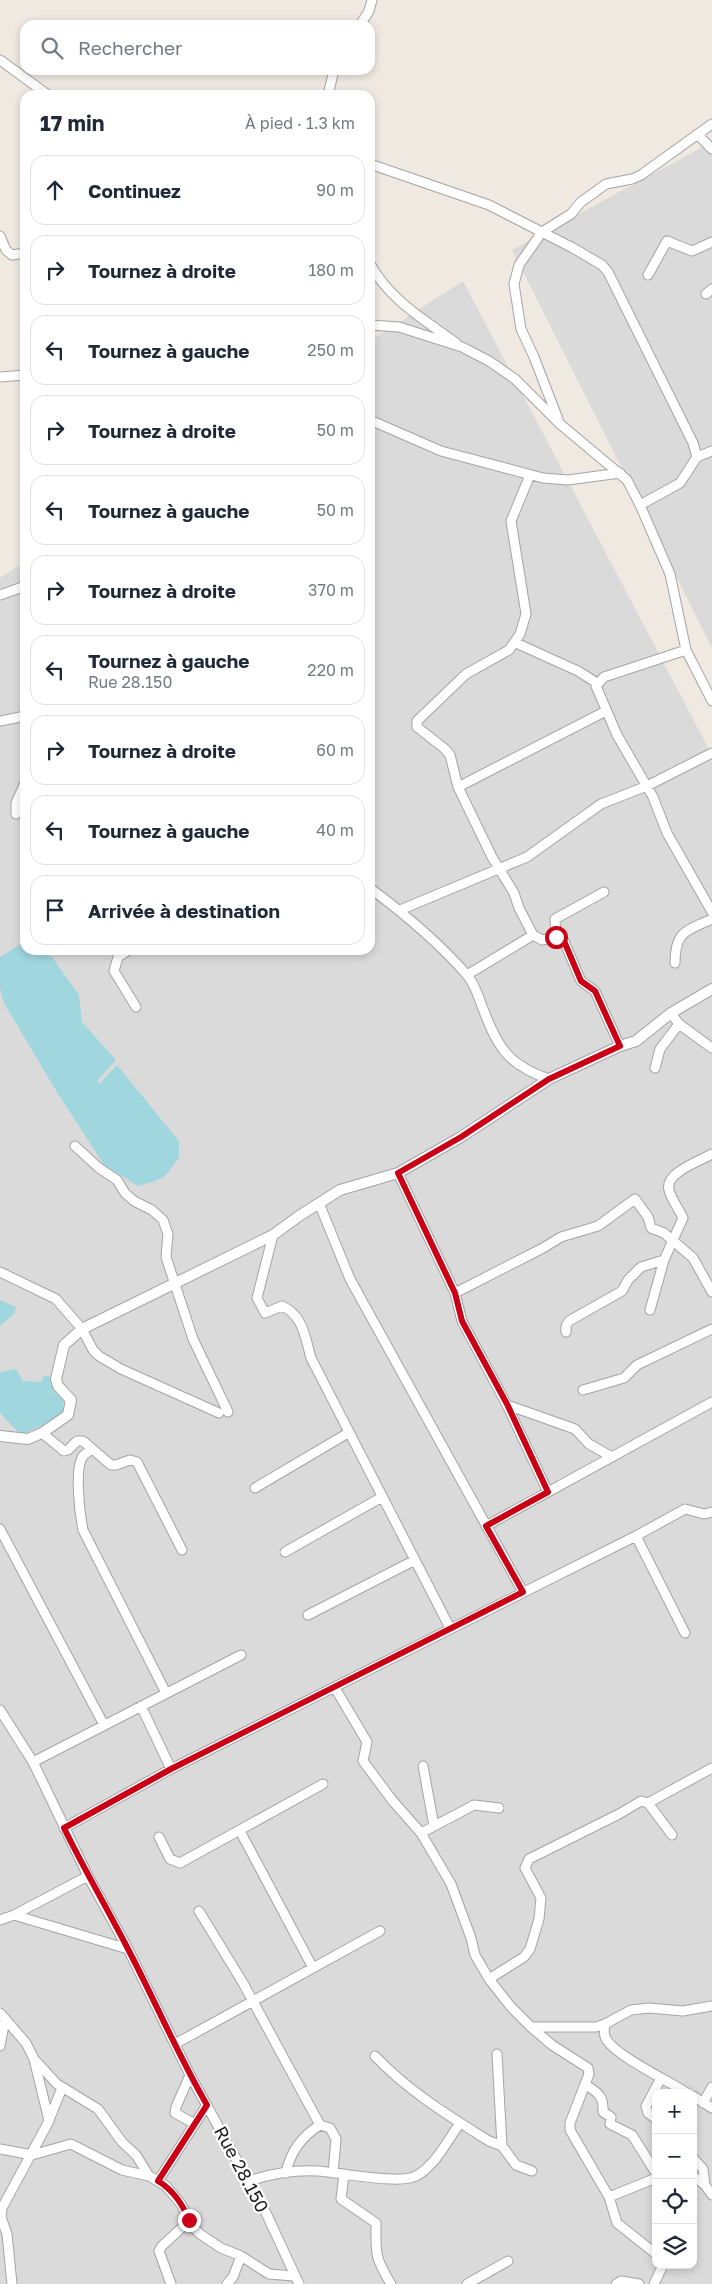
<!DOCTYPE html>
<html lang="fr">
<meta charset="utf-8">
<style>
:root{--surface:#fff;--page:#f2f2f3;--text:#1f2937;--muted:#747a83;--line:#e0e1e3}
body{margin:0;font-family:"Golos Text",sans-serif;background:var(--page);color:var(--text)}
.controls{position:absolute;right:15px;bottom:15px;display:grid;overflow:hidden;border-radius:10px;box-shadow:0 2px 8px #0003}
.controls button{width:45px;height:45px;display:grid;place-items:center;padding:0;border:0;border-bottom:1px solid var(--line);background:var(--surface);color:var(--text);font:25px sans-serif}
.stop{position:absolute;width:15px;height:15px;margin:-11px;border:4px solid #ca0016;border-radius:50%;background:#fff}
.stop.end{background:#ca0016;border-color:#fff;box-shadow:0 1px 5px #0008}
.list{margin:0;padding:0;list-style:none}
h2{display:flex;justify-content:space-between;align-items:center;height:65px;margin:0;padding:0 20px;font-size:21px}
h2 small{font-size:16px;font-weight:400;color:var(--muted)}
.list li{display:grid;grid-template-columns:32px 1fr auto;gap:15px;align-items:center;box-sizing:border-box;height:70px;margin:0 10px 10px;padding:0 10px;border:1px solid var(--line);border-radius:15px}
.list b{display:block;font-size:19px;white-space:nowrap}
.list p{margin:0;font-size:16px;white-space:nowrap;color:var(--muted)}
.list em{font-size:16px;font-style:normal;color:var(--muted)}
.icon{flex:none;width:28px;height:28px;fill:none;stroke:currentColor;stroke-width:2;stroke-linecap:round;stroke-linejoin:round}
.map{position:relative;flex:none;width:712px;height:2284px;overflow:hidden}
.search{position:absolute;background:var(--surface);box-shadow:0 2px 8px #0003;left:20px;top:20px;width:355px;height:55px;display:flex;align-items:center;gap:12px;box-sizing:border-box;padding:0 18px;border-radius:15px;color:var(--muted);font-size:19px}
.panel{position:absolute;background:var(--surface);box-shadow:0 2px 8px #0003;left:20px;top:90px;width:355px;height:865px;border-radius:15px}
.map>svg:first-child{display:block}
.residential{fill:#dbdada;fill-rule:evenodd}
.water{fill:#a0d7df}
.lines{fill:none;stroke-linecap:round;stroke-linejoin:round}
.minor-casing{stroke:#a4a4a4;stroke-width:11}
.tertiary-casing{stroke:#a4a4a4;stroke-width:12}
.minor{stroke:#fff;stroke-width:9}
.tertiary{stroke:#fff;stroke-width:10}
.route{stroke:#ca0016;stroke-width:6}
.labels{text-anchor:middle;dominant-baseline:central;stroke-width:4.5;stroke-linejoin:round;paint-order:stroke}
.street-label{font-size:18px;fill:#1d1d1d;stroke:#fff}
</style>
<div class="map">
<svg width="712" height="2284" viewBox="0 0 712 2284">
<rect width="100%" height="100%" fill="#efe9e2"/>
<path class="residential" d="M 712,142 L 712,648 L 512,250 Z
M 463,281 L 712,755 L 712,2284 L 0,2284 L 0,578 L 25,562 L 25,950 L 370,950 L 370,341 ZM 656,2093 L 693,2093 L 693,2265 L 656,2265 Z"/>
<path class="water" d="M 24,942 L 25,950 L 38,950 L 52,957 L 79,995 L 82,1022 L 116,1060 L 97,1081 L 99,1084 L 117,1065 L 179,1141 L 179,1158 C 173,1163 171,1170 166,1175 C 159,1181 147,1183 138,1186 L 104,1165 L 55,1089 L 4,1003 L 0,989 L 0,957 Z
M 0,1300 L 16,1307 L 14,1314 L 0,1326 Z
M 16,1369 L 23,1381 L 42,1382 L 43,1376 L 49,1376 L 55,1393 L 64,1398 L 62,1416 L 21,1435 L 0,1413 L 0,1372 Z"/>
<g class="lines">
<defs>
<path id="minor" d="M 360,25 L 369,11 L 372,0
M 0,60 L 48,95
M 328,95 L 334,70
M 697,134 L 712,149
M 370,164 L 489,205 L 573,248 L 602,265 L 608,272 L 693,443 L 697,457 L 680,483 L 640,505
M 0,236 L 6,250 L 12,255 L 25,253
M 370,264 C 390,300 423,319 456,343
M 648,275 L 667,241 L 692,251 L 712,242
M 706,294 L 712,289
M 370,325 L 399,327 L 462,347 L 489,361 L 515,379 L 560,424 L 627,480 L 640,505 L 670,574 L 686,650 L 712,701
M 0,377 L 25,375
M 558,419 L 534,357 L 521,329 L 514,284 L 519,265 L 542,232 L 571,214 L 581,202 L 606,184 L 632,179 L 641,175 L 712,124
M 370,420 L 441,451 L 543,478 L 568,480 L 620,473
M 697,457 L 712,451
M 530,475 L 511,521 L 526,614 L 520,634 L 509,650 L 466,674 L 417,721 L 417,727 L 445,749 L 450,755 L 458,787 L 492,857 L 514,893 L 519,908 L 533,935 L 542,940 L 556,937 L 564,941 L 581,981 L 595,991 L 620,1046
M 0,595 L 25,586
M 516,643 L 578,671 L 597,683
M 686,650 L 604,677 L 596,686 L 617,735 L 653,797 L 667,833 L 712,912
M 0,721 L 25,716
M 458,787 L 606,711
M 16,814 L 16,803 L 25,783
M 370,888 C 402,912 441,945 467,975 C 475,984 478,996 482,1006 C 497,1046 507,1065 549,1079
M 400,910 L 527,857 L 601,804 L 647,786 L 712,753
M 556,937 L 555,919 L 604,892
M 129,950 L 118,957 L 114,971 L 136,1007
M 675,963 C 675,931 686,931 712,919
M 467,975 L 533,935
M 671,1013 L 679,1024 L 712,1048
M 655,1068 L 660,1049 L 679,1024
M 75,1146 L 99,1168 L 117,1180 L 125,1193 L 134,1201 L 152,1210 L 163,1220 L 168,1234 L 166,1257 L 193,1339 L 228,1412
M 398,1173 L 455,1293 L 462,1321 L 507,1405 L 548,1492
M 319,1203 L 350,1279 L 523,1592
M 273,1235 L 257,1298 L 265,1313 L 282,1306 C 303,1315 305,1337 311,1358 L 450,1628
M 0,1272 L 56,1299 L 82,1329 L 93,1350 L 99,1356 L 121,1369 L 219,1413
M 455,1293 L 543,1248 L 561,1237 L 598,1226 L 635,1199 L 648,1217 L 651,1228 L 664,1233 L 693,1258 L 712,1292
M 650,1310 L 664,1260
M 566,1332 L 566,1326 L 569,1321 L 622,1291 L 628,1280 L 641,1267 L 664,1260 L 683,1218 C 679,1209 671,1199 669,1190 C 664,1173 700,1161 712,1154
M 583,1390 L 624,1378 L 637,1365 L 712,1329
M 507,1405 L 575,1429 L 589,1444 L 612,1457
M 42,1433 L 64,1451 L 68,1450 L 77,1441 L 83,1441 L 111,1465 L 116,1465 L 130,1460 L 137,1462 L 182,1550
M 92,1449 C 89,1451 85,1454 83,1456 C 74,1469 80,1515 83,1530 L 166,1693
M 255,1488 L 348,1433
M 486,1526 L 712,1402
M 0,1529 L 104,1725
M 636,1536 L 685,1633
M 285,1552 L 382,1497
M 308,1615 L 415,1560
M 335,1688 L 367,1742 L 363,1761 L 392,1800 L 421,1833 L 451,1884 L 471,1938 L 475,1955 L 489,1979 L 511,2007 L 531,2027 L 552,2045 L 588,2068 L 589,2074 L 570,2123 L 570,2130 L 609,2197 L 617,2223 L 656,2254
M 141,1706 L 171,1769
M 0,1710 L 33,1762 L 88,1876 L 128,1949 L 190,2075 L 266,2213 L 299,2284
M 33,1762 L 241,1655
M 423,1766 L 434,1826
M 648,1803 L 712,1768
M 64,1828 L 171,1769 L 636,1536 L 685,1509 L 704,1514 L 712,1512
M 240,1831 L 313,1968
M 421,1833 L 474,1805 L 499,1808
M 159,1837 L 170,1859 L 180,1863 L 323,1784
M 199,1911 L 243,1983 L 320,2125
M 14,1915 L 128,1949
M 0,1920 L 14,1915 L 88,1876
M 489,1979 L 524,1957 L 530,1949 L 539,1919 L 541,1898 L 525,1868 L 529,1859 L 619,1814 L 641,1801 L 648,1803 L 672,1835
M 0,2013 L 26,2043 L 34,2059 L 49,2121 L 2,2208 L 1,2217 L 7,2234 L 12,2284
M 605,2024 C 604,2029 604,2035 606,2039 C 616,2056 669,2081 687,2093
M 531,2027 L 596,2027 L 605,2024 L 631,2010 L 649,2008 L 683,2011 L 712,2006
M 175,2044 L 380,1931
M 0,2046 L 5,2020
M 497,2054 L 502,2146
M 375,2056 C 408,2091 449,2116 489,2141 L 502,2146 L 516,2165 L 532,2171
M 35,2060 L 57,2084 L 98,2109 L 122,2142 L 136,2155 L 149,2176
M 190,2075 L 176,2107 L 175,2113 L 195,2124
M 585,2084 C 598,2093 604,2096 603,2112 L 611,2117 L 610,2124 L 632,2135 L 656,2173
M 693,2096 L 712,2108
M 703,2103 L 712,2087
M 656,2119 L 648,2113 L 646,2106 L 661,2078
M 49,2120 L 62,2088
M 0,2149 L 32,2155 L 71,2144 L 122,2170 L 149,2176 L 166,2186 L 181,2204 L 193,2227 L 200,2234 L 221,2248 L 241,2256 L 269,2274 L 294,2276
M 693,2158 L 703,2169 L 705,2185 L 712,2195
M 286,2173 C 290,2153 302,2136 320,2125 L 330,2128 L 336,2139 L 333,2173
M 344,2174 L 341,2199 L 376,2223 C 376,2254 374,2256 391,2284
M 693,2176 L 705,2185
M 158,2181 L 207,2105
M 249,2181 C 270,2174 294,2170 317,2171 C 339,2172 399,2185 416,2176 C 435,2166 448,2140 460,2123
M 609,2197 L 656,2178
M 171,2284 L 159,2251 L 162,2246 L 189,2221
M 227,2284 L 233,2277 L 241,2256
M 467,2284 L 508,2261
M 616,2284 L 621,2281 L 639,2284
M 654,2284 L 663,2265"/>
<path id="tertiary" d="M 0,1436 L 28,1439 L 42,1433 L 68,1415 L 71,1400 L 58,1386 L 56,1379 L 64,1345 L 82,1329 L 273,1235 L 299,1216 L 340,1190 L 398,1173 L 461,1137 L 549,1079 L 620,1046 L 636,1041 L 671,1013 L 712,989"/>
</defs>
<use href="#minor" class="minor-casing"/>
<use href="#tertiary" class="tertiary-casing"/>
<use href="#minor" class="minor"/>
<use href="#tertiary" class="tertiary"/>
</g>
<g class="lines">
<path class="route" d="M 189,2220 C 183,2205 173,2190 158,2181 L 207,2105 C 178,2055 155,2001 128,1949 C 107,1908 84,1869 64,1828 L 171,1769 L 523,1592 L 486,1526 L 548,1492 L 507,1404 L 462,1321 L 455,1293 L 398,1173 L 461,1137 L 549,1079 L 620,1046 L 595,991 L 581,981 L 564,941 L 556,937"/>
</g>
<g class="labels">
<g class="street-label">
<text transform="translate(242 2169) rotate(62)">Rue 28.150</text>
</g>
</g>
</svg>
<div class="controls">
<button>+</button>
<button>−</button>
<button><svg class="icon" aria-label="locate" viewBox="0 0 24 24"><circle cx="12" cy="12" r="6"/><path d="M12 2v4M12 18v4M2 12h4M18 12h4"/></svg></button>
<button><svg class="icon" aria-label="layers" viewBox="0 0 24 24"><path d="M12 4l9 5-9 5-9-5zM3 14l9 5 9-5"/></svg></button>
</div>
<div class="stop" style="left:556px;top:937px"></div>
<div class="stop end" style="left:189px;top:2220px"></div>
<div class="search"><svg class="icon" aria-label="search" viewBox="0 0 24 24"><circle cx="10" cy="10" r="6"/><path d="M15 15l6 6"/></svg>Rechercher</div>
<section class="panel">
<h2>17 min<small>À pied · 1.3 km</small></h2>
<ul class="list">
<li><svg class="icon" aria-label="ahead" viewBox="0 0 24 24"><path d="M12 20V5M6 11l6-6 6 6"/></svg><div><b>Continuez</b></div><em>90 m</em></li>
<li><svg class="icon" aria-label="right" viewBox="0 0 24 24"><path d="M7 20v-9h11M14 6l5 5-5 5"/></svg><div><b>Tournez à droite</b></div><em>180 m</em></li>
<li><svg class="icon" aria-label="left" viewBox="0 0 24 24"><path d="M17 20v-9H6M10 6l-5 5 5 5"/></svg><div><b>Tournez à gauche</b></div><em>250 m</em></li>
<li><svg class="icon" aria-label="right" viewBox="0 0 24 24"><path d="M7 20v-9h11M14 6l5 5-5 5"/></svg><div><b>Tournez à droite</b></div><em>50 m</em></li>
<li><svg class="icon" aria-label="left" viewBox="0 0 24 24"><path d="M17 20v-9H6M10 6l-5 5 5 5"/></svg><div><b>Tournez à gauche</b></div><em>50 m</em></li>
<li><svg class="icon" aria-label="right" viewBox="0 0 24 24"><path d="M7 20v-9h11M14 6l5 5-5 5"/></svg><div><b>Tournez à droite</b></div><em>370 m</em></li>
<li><svg class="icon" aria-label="left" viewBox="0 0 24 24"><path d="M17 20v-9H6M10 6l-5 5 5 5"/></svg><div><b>Tournez à gauche</b><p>Rue 28.150</p></div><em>220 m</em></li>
<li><svg class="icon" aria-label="right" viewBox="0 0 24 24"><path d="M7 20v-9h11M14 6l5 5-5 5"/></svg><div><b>Tournez à droite</b></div><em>60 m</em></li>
<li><svg class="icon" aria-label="left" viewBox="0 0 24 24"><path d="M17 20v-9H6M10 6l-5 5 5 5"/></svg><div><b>Tournez à gauche</b></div><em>40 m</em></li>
<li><svg class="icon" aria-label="arrive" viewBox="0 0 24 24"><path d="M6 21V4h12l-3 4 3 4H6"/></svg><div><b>Arrivée à destination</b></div></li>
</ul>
</section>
</div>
